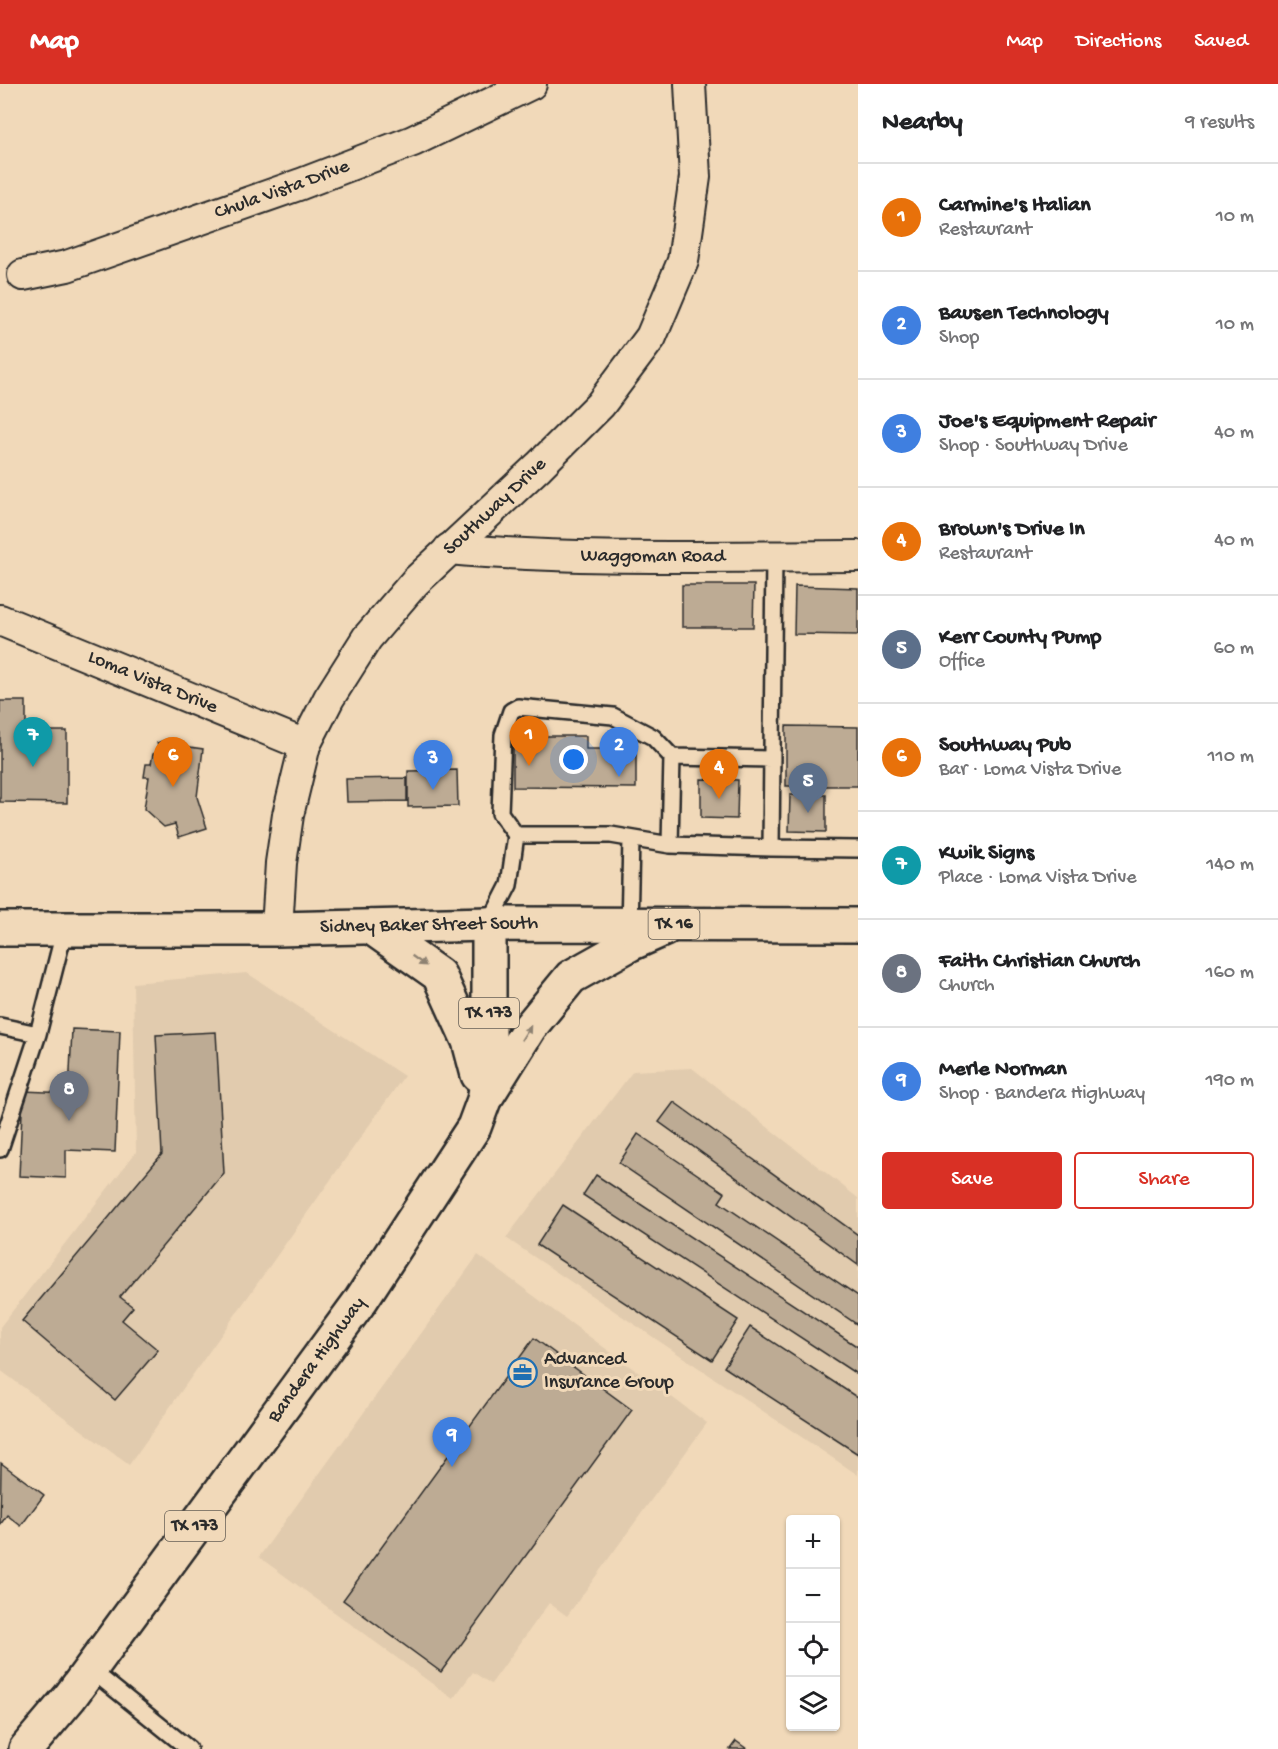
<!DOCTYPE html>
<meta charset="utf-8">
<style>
:root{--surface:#fff;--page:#f6f6f6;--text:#202124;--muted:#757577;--line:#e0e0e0;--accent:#d93025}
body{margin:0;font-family:"Gochi Hand",sans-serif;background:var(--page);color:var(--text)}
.controls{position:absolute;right:18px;bottom:18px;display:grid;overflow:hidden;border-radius:6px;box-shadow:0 2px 4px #0004}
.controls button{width:54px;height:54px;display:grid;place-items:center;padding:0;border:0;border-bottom:2px solid var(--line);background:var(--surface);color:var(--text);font:30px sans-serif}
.you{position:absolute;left:574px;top:676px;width:21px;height:21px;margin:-15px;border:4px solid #fff;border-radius:50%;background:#1a73e8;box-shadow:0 0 0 9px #1a73e833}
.badge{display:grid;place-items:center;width:39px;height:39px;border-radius:50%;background:var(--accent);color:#fff;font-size:20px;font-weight:700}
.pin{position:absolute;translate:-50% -50px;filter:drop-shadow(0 2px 3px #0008)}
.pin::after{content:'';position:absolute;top:32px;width:21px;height:18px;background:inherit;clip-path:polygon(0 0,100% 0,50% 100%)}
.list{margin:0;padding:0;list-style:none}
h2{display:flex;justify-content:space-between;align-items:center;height:78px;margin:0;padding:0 24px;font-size:26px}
h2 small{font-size:20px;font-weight:400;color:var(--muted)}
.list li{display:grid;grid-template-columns:39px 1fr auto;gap:18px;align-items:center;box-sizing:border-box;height:108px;padding:0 24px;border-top:2px solid var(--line)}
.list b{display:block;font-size:22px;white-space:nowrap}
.list p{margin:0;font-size:20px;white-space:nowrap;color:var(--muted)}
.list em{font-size:20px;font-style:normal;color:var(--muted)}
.actions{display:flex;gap:12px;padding:18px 24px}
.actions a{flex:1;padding:14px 0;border:2px solid var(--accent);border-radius:6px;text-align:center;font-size:21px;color:var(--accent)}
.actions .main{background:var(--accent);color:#fff}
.icon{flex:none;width:33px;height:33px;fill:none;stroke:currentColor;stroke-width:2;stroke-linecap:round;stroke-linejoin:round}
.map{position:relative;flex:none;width:858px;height:1665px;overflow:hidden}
header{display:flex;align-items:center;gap:36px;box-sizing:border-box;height:84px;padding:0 30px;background:var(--accent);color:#fff}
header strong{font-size:28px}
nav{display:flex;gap:33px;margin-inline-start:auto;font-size:21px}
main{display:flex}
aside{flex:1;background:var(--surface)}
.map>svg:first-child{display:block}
.built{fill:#e1cbae}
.building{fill:#bdab94;stroke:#2b2b2b;stroke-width:1.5}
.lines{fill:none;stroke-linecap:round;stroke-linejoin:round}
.lane-casing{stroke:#2b2b2b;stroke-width:20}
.street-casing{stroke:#2b2b2b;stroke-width:34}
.secondary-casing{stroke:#2b2b2b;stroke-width:38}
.primary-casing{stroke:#2b2b2b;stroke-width:38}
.lane{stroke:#f1d9b9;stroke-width:15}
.street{stroke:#f1d9b9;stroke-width:30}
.secondary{stroke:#f1d9b9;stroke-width:33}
.primary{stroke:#f1d9b9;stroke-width:33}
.oneway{fill:#8e8272}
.labels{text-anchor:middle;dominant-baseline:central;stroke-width:6;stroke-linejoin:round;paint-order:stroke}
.shield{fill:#f1d9b9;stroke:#665f56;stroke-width:1.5}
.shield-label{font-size:18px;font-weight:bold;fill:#2b2b2b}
.street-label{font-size:20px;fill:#2b2b2b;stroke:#f1d9b9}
.poi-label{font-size:20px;fill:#2b2b2b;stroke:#f1d9b9;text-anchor:start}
</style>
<header>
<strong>Map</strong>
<nav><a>Map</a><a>Directions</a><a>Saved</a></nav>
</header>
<main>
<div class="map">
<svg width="858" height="1665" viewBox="0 0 858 1665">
<rect width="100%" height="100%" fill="#f1d9b9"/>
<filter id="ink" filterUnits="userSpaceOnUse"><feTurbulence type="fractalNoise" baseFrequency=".0167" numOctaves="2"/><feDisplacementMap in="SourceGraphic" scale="12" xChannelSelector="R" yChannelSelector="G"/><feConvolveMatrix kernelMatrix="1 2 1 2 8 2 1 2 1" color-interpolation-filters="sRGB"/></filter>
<g filter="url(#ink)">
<path class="built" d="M 247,889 L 404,992 L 129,1381 L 0,1286 L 0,1243 L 136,1068 L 133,899 Z
M 692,984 L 858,1114 L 858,1391 L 506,1154 L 633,987 Z
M 478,1171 L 707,1339 L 567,1532 L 549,1519 L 491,1600 L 473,1588 L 453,1615 L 259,1473 Z"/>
<path class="building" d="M 682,501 L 754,501 L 753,543 L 682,543 Z
M 795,502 L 858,504 L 858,551 L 794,550 Z
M 0,617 L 26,617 L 26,647 L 67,647 L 67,719 L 0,718 Z
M 786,642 L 858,643 L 858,702 L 786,702 Z
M 513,652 L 586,652 L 586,665 L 607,665 L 607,669 L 636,669 L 636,704 L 513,703 Z
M 168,655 L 169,660 L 203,665 L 197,713 L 207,744 L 179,753 L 175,740 L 164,743 L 144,725 L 149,693 L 144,693 L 146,680 L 151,680 L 153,670 L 160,667 L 157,659 Z
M 457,686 L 458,722 L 408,723 L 408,687 Z
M 407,694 L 407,717 L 347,718 L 346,695 Z
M 701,695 L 738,696 L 737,735 L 701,734 Z
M 790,711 L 826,711 L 826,748 L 789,747 Z
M 72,945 L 120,947 L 115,1068 L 66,1066 L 66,1094 L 19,1092 L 23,1007 L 69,1009 Z
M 216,948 L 224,1089 L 120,1213 L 133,1223 L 122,1236 L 158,1266 L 115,1316 L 22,1237 L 162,1070 L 156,951 Z
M 674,1018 L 858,1151 L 858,1181 L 659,1038 Z
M 638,1050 L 725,1109 L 719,1118 L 858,1212 L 858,1241 L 619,1079 Z
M 596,1091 L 858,1263 L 858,1291 L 583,1111 Z
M 563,1121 L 738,1236 L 712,1276 L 537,1161 Z
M 750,1243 L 858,1314 L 858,1370 L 724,1283 Z
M 534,1254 L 632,1326 L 441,1588 L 343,1516 Z
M 1,1379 L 44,1411 L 21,1442 L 7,1431 L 0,1441 Z
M 736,1657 L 747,1665 L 730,1665 Z"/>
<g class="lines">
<defs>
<path id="lane" d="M 774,472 L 771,764 L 858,765
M 516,751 L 500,729 L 503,651 L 511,627 L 518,623 L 613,632 L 653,653 L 672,673
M 771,764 L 670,761 L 672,673 L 772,675
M 489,840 L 509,801 L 516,751 L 611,751 L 670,761
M 629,845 L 631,755
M 0,942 L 38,950
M 0,1065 L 38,950 L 65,844
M 90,1585 L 189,1665"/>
<g id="street">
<path id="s1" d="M 23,191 L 67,182 L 301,100 L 413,57 L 531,0"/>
<path id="s2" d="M 449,465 C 585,477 722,472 858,472"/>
<path id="s3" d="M 0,536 L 305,661"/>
<path id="s4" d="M 277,845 L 281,779 L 288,731 L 305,661 L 329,614 L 367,554 L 415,498 L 539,382 L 600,321 L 651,253 L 683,177 L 695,93 L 690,0"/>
</g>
<path id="secondary" d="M 0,845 L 277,845 L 489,840"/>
<g id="primary">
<path d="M 371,843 L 439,891 L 469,957 L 478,991"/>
<path d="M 488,1010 L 530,943 L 571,893 L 630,860 L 664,845"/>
<path id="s5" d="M 26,1665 L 70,1613 L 361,1216 L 474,1043 L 484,1016 L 489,989 L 489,840 L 858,841"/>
</g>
</defs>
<use href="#lane" class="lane-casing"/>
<use href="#street" class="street-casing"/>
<use href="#secondary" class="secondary-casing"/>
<use href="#primary" class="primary-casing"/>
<use href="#lane" class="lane"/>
<use href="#street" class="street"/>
<use href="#secondary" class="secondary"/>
<use href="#primary" class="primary"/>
</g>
<defs><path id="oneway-solid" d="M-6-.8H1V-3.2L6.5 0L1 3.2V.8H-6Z" transform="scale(1.5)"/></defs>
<g class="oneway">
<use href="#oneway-solid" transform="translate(419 877) rotate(35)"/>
<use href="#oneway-solid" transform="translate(526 949) rotate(-57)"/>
</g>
</g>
<defs>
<symbol id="office-ring" viewBox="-11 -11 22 22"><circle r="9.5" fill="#f1d9b9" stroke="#1f6fb2" stroke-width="1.5"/><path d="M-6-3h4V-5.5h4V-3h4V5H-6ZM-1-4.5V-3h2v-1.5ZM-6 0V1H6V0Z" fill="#1f6fb2"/></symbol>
</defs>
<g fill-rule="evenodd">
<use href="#office-ring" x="506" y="1272" width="33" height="33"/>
</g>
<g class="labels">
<g class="shield">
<rect x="648.5" y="825" width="51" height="30" rx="4.5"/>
<rect x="459" y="914" width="60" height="30" rx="4.5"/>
<rect x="165" y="1427" width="60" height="30" rx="4.5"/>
</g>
<g class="shield-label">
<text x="674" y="840">TX 16</text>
<text x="489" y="929">TX 173</text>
<text x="195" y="1442">TX 173</text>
</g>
<g class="street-label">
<text stroke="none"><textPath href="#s1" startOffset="273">Chula Vista Drive</textPath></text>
<text stroke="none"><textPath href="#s4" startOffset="494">Southway Drive</textPath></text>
<text stroke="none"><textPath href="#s2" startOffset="204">Waggoman Road</textPath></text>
<text stroke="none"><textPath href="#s3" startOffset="165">Loma Vista Drive</textPath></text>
<text transform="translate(429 842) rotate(-1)">Sidney Baker Street South</text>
<text stroke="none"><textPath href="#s5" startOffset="486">Bandera Highway</textPath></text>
</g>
<g class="poi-label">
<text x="544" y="1276">Advanced<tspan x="544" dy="23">Insurance Group</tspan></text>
</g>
</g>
</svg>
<div class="controls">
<button>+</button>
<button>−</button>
<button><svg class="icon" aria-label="locate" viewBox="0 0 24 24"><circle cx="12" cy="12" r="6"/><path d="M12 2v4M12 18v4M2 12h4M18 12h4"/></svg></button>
<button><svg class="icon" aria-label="layers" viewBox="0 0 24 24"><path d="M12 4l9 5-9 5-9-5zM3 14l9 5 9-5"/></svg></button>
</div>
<div class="you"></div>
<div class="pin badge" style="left:529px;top:682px;background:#e8710a">1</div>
<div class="pin badge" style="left:619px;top:693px;background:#3f7fe0">2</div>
<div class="pin badge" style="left:433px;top:706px;background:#3f7fe0">3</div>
<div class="pin badge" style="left:719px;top:715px;background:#e8710a">4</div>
<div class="pin badge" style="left:808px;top:729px;background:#5c6f8a">5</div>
<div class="pin badge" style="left:173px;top:703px;background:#e8710a">6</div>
<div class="pin badge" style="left:33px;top:683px;background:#0f9aa8">7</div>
<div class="pin badge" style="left:69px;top:1037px;background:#6b7280">8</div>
<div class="pin badge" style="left:452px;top:1383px;background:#3f7fe0">9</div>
</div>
<aside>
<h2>Nearby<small>9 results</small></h2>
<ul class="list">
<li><span class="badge" style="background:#e8710a">1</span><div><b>Carmine's Italian</b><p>Restaurant</p></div><em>10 m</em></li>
<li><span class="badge" style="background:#3f7fe0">2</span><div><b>Bausen Technology</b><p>Shop</p></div><em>10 m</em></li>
<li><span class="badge" style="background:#3f7fe0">3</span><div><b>Joe's Equipment Repair</b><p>Shop · Southway Drive</p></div><em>40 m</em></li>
<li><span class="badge" style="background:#e8710a">4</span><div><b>Brown's Drive In</b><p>Restaurant</p></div><em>40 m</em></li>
<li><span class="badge" style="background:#5c6f8a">5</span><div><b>Kerr County Pump</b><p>Office</p></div><em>60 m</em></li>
<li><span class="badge" style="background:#e8710a">6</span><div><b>Southway Pub</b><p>Bar · Loma Vista Drive</p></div><em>110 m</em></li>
<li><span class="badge" style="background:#0f9aa8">7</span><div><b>Kwik Signs</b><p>Place · Loma Vista Drive</p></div><em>140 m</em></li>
<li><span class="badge" style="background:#6b7280">8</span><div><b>Faith Christian Church</b><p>Church</p></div><em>160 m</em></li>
<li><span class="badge" style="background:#3f7fe0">9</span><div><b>Merle Norman</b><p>Shop · Bandera Highway</p></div><em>190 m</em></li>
</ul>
<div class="actions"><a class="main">Save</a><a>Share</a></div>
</aside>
</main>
